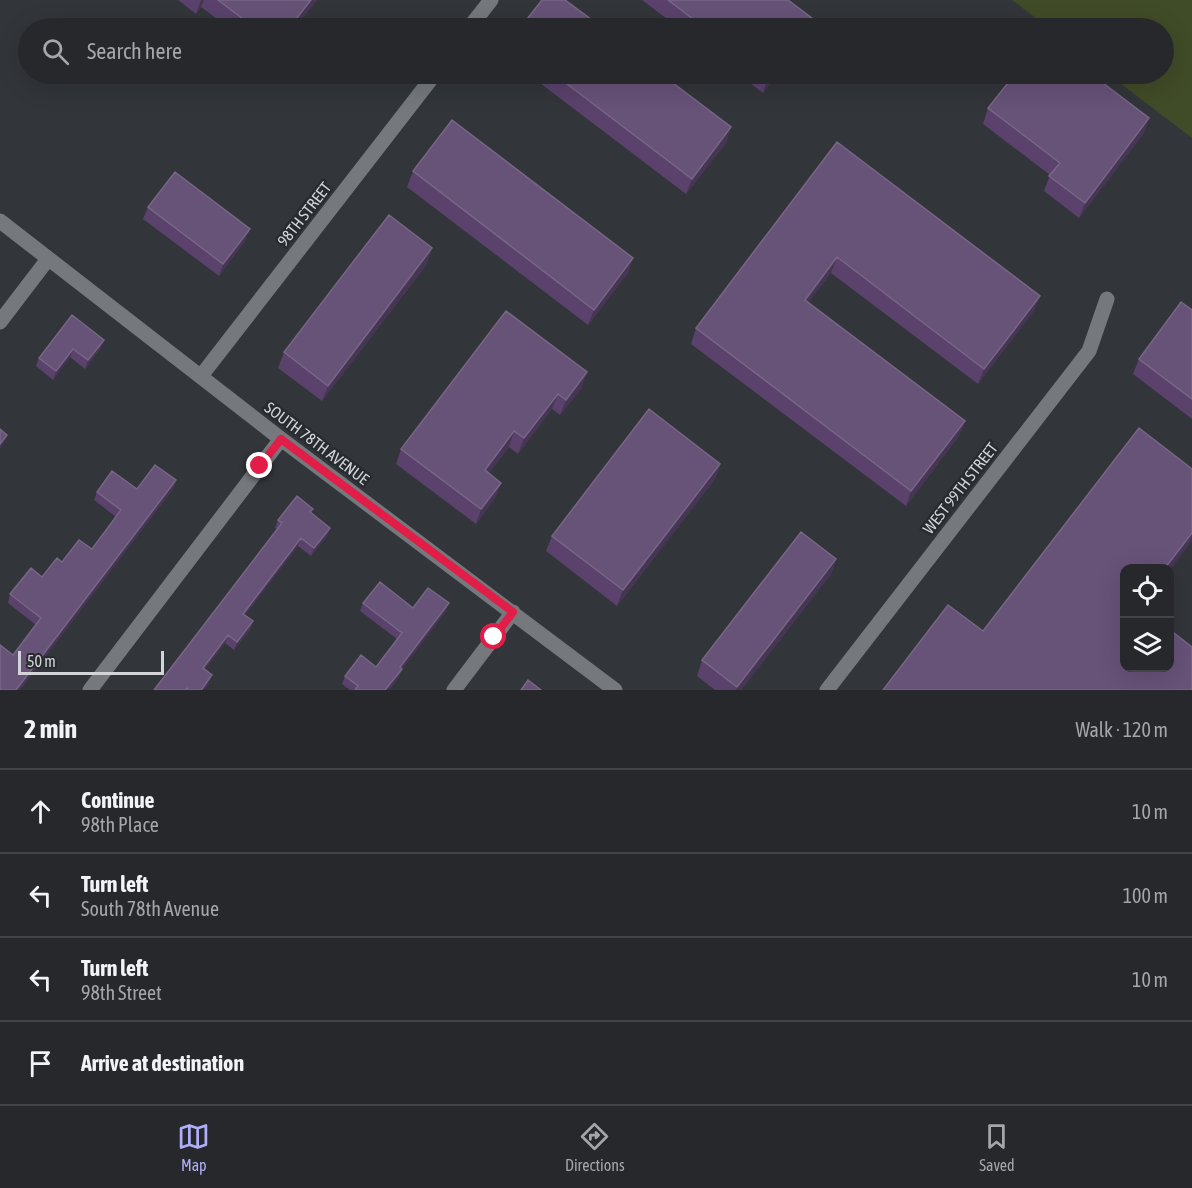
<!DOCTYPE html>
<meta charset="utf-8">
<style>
:root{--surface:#26282b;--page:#323437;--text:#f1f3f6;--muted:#a4a6a9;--line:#424447;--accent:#b0aefa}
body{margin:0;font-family:"Asap Condensed",sans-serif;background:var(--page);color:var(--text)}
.controls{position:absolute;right:18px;bottom:18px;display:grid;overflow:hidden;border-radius:12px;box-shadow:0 6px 24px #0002}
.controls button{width:54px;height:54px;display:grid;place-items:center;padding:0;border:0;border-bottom:2px solid var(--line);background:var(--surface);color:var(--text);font:30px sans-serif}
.scale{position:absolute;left:18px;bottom:15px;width:146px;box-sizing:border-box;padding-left:6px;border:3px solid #d2d4d7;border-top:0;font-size:16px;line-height:21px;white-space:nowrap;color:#d2d4d7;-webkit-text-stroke:4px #282b2f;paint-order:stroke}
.stop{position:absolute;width:18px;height:18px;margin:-14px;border:4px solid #e11d48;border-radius:50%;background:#fff}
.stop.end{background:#e11d48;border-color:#fff;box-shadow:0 2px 6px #0008}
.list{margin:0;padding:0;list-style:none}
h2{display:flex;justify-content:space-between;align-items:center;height:78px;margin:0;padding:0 24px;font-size:26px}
h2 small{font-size:20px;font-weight:400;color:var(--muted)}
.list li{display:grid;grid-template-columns:39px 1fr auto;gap:18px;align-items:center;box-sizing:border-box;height:84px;padding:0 24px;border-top:2px solid var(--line)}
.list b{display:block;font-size:22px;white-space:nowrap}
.list p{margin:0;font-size:20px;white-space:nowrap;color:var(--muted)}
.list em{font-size:20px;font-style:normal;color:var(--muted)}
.icon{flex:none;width:33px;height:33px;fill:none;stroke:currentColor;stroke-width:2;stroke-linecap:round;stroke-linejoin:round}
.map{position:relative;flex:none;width:1192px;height:690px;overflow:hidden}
.search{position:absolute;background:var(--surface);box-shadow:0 6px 24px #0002;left:18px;right:18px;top:18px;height:66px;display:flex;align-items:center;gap:15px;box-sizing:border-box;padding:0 21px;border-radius:33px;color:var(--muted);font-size:22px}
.sheet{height:414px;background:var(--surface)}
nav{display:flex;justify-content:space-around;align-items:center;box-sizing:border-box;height:84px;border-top:2px solid var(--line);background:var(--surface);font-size:16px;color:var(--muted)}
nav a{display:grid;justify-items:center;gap:3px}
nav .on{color:var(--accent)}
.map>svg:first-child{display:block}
.green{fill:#404b27}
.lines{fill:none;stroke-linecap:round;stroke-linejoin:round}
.minor{stroke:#75787d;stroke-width:15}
.wall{fill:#5a426c}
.shaded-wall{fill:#453653}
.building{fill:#675278;stroke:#786686;stroke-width:1.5}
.route{stroke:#e11d48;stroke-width:8}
.labels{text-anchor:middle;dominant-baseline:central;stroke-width:5;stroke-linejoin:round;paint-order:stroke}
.street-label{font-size:16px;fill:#d2d4d7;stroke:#282b2f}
</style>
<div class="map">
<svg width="1192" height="690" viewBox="0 0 1192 690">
<rect width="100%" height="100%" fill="#323539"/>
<path class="green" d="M 1012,0 L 1192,0 L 1192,138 L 1108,74 L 1164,74 L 1164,28 L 1049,28 Z"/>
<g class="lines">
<path class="minor" d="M 469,28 L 491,0
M 0,221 L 281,439 L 615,690
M 0,322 L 48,259
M 201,376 L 435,74
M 90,690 L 281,439
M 454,690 L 513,612
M 827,690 L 1089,351 L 1107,299"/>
</g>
<path class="wall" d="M 178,0 L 317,0 L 295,28 L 229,28 L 201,7 L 196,14 Z
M 642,0 L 788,0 L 813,19 L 809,28 L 679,28 Z
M 528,74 L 661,74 L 731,127 L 726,143 L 686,194 Z
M 738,74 L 777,74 L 763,93 Z
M 988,108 L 1144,133 L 1079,218 L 1044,191 L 1050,175 L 983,124 Z
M 837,142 L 1034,311 L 978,384 L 831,273 L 808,303 L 965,421 L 959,436 L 906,506 L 691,344 L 696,328 Z
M 413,171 L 633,258 L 628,273 L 588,325 L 407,187 Z
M 148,207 L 245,241 L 219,276 L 143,219 Z
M 427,264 L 322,401 L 278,368 L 284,352 Z
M 1192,310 L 1192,419 L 1133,374 L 1139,359 Z
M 506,311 L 582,388 L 560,415 L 552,409 L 518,454 L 509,447 L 489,473 L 501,483 L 495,498 L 476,524 L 396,464 L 401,449 Z
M 72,315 L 101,348 L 85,369 L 70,357 L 53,380 L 36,366 L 39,358 Z
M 720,464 L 715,479 L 617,606 L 546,551 L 552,536 Z
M 176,480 L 173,489 L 20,690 L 0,690 L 13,655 L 36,625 L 8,603 L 10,594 L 92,549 L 116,517 L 94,500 L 97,492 L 137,489 Z
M 311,513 L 330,528 L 327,536 L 311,556 L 298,546 L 245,615 L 253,621 L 250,630 L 234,650 L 225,643 L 205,669 L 209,683 L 204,690 L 154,690 L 277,529 L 275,528 L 278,520 Z
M 836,559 L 831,574 L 741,690 L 715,690 L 697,676 L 702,660 Z
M 363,603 L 446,611 L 402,669 L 399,677 L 389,690 L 350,690 L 342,684 L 345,676 L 376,667 L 397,639 L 360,611 Z"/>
<path class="shaded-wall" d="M 201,0 L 204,0 L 201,7 L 196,14 Z
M 311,0 L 317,0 L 295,28 L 289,28 Z
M 813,19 L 809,28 L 806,28 Z
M 771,74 L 777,74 L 763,93 L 768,77 Z
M 1149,118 L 1144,133 L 1079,218 L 1085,203 Z
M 731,127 L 726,143 L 686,194 L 692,179 Z
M 250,229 L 245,241 L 219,276 L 223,264 Z
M 432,248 L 427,264 L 322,401 L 328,386 Z
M 837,257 L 831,273 L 799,315 L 805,300 Z
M 633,258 L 628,273 L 588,325 L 594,310 Z
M 1040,296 L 1034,311 L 978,384 L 984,369 Z
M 104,340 L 101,348 L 85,369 L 88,360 Z
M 73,349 L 70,357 L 53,380 L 56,371 Z
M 587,372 L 582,388 L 560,415 L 566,400 Z
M 558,394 L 552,409 L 518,454 L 524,438 Z
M 965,421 L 959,436 L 906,506 L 911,491 Z
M 514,431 L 509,447 L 479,486 L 485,470 Z
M 7,435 L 4,443 L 0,449 L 0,444 Z
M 720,464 L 715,479 L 617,606 L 623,590 Z
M 176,480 L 173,489 L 20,690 L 16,690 Z
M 501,483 L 495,498 L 476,524 L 481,509 Z
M 330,528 L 327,536 L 311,556 L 314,548 Z
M 1192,533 L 1192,541 L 1170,570 L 1170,568 L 1165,568 Z
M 301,538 L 298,546 L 240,622 L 243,614 Z
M 836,559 L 831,574 L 741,690 L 736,690 L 737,687 Z
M 449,603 L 446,611 L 401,671 L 402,669 L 399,677 L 389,690 L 385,690 L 400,667 Z
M 253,621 L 250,630 L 234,650 L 237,642 Z
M 228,635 L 225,643 L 200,676 L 203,668 Z
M 212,675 L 209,683 L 204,690 L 201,690 Z"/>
<path class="building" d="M 218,0 L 311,0 L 289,28 L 255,28 Z
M 542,0 L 565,0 L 603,28 L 520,28 Z
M 668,0 L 788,0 L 813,19 L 806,28 L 705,28 Z
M 554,74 L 661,74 L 731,127 L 692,179 Z
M 763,74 L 771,74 L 768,77 Z
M 1015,74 L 1091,74 L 1149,118 L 1085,203 L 1049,176 L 1060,163 L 988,108 Z
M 452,120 L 633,258 L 594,310 L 413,171 Z
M 837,142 L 1040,296 L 984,369 L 837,257 L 805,300 L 965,421 L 911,491 L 696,328 Z
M 175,172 L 250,229 L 223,264 L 148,207 Z
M 389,215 L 432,248 L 328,386 L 284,352 Z
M 1181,302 L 1192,310 L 1192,399 L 1139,359 Z
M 506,311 L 587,372 L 566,400 L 558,394 L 524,438 L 514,431 L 485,470 L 501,483 L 481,509 L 401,449 Z
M 72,315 L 104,340 L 88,360 L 73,349 L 56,371 L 39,358 Z
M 649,409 L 720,464 L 623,590 L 552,536 Z
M 1139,428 L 1192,469 L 1192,533 L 1165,568 L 1125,568 L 1125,668 L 1170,668 L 1170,630 L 1192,647 L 1192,690 L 883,690 L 948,605 L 983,631 Z
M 0,429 L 7,435 L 0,444 Z
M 155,465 L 176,480 L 16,690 L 0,690 L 0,645 L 13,655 L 41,618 L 10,594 L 31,568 L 42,577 L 57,558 L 62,562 L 79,540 L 92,549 L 121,510 L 97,492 L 112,471 L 137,489 Z
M 297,496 L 313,509 L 310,512 L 330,528 L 314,548 L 301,538 L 243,614 L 253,621 L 237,642 L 228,635 L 203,668 L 212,675 L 201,690 L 189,690 L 187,688 L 186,690 L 154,690 L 282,523 L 278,520 Z
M 801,532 L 836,559 L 737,687 L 702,660 Z
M 380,582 L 413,608 L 428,588 L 449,603 L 400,667 L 402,669 L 385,690 L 355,690 L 358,686 L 345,676 L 361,655 L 376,667 L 402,633 L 363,603 Z
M 528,680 L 541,690 L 521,690 Z"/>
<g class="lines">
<path class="route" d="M 260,466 L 281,439 L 513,612 L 494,637"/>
</g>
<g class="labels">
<g class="street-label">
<text transform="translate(304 214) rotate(-52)">98TH STREET</text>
<text transform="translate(317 443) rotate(37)">SOUTH 78TH AVENUE</text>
<text transform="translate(960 488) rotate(-52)">WEST 99TH STREET</text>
</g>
</g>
</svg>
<div class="controls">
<button><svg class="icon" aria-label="locate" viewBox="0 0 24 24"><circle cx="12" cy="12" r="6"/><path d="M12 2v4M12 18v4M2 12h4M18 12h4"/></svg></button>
<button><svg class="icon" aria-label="layers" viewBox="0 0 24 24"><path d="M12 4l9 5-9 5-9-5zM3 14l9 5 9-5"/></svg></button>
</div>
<div class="scale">50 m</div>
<div class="stop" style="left:494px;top:637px"></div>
<div class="stop end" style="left:260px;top:466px"></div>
<div class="search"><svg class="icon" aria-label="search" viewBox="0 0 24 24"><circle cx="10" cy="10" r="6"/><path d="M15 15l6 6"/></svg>Search here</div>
</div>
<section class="sheet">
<h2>2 min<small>Walk · 120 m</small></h2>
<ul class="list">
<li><svg class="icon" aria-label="ahead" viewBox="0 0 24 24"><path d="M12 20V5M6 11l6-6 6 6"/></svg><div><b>Continue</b><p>98th Place</p></div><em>10 m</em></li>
<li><svg class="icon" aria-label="left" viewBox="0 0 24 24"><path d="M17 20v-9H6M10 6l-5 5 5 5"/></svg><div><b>Turn left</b><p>South 78th Avenue</p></div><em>100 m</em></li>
<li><svg class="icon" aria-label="left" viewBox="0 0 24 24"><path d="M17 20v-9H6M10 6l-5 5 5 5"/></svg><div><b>Turn left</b><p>98th Street</p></div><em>10 m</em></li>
<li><svg class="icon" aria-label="arrive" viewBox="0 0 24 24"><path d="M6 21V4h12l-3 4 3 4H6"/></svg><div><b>Arrive at destination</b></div></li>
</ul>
</section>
<nav>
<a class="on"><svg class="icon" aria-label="map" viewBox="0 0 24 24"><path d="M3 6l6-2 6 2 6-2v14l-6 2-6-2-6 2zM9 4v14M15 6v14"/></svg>Map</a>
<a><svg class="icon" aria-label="directions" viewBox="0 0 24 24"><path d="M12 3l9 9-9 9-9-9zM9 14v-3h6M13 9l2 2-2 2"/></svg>Directions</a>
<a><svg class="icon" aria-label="saved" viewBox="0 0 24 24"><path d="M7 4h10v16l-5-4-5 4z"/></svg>Saved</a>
</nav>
